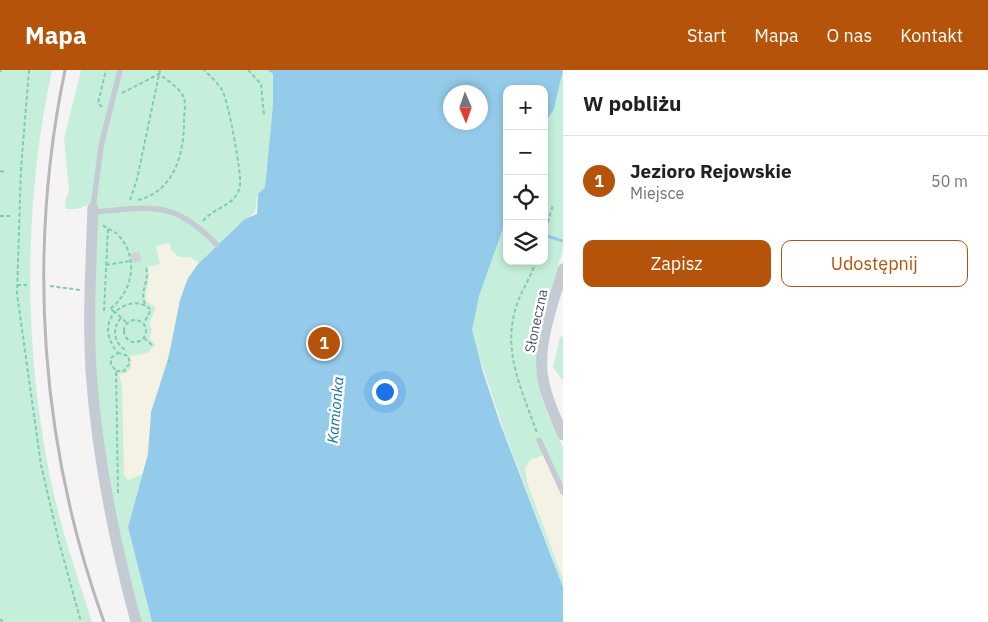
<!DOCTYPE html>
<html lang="pl">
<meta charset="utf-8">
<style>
:root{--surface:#fff;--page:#f6f6f6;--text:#202124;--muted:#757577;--line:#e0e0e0;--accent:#b45309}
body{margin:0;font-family:"IBM Plex Sans",sans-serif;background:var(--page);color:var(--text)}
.controls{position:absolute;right:15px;top:15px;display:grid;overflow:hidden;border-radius:10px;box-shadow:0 2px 8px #0003}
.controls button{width:45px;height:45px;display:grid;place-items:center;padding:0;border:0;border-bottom:1px solid var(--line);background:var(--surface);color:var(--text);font:25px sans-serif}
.compass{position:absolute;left:443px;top:15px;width:45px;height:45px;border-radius:50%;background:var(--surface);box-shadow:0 2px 8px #0003;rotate:178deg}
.you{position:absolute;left:384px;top:321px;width:18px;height:18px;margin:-12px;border:4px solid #fff;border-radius:50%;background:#1a73e8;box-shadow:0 0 0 8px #1a73e833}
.badge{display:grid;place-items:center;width:32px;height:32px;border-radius:50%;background:var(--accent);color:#fff;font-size:16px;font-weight:700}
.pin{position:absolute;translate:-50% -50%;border:2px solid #fff;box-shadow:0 1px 5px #0006}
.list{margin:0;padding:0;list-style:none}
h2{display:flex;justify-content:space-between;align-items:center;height:65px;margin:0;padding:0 20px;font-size:21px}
h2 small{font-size:16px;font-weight:400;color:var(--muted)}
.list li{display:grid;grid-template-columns:32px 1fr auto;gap:15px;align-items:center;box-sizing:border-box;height:90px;padding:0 20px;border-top:1px solid var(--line)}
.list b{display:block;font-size:19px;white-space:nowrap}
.list p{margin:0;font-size:16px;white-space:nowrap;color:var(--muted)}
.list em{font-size:16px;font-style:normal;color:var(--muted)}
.actions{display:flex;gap:10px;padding:15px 20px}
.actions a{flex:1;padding:11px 0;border:1px solid var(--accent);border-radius:10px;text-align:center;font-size:18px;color:var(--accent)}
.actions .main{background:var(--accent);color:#fff}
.icon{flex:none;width:28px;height:28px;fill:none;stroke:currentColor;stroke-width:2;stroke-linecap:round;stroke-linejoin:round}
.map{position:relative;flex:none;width:563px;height:552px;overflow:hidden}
header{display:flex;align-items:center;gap:30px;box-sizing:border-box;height:70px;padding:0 25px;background:var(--accent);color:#fff}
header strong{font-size:24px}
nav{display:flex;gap:28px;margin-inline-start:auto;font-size:18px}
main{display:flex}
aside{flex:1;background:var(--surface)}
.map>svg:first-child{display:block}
.green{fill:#c5efdb}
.sand{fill:#f4f2e5}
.water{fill:#94cbea;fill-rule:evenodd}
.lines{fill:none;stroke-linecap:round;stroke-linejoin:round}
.stream{stroke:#94cbea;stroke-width:3}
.building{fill:#d0d1d7}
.path{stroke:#7eccb1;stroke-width:2;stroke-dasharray:4 2.5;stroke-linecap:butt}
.service{stroke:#c4cbd3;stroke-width:5.5}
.minor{stroke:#c4cbd3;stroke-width:11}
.rail{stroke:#b5b7bd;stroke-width:3}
.labels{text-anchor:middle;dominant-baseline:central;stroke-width:5;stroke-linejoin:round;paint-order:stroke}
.street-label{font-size:14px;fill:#4b5360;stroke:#fff}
.water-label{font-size:15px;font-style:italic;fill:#1274ab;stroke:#fff}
</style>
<header>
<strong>Mapa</strong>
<nav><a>Start</a><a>Mapa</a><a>O nas</a><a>Kontakt</a></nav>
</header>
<main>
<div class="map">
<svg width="563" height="552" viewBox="0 0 563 552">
<rect width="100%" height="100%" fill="#f5f3f3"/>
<path class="green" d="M 0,0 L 52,0 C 22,139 23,290 55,429 C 65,471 79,511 92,552 L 0,552 Z
M 81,0 L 266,0 L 273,4 L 273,36 L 265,117 L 257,126 L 255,142 L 228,165 L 228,168 L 218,174 L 199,193 L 176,256 L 148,384 L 128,457 L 152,552 L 140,552 L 115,455 L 95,323 L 91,134 L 77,139 L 66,139 L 65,131 L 69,122 L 64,68 Z
M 563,0 L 563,179 L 550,223 L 541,325 L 548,346 L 563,377 L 563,516 L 504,361 L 471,262 L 478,227 L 507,147 L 507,191 L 544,191 L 544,59 L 553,42 Z
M 563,266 L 563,311 L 553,297 L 560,267 Z"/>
<path class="sand" d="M 170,173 L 171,180 L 179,187 L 190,187 L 199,193 C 180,216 179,241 173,269 C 170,285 163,300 159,317 C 151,345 151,375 143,404 L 128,410 L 124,405 L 122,318 L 119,304 L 126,303 L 131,298 L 130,286 L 148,283 L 155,275 L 150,269 L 152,259 L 149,253 L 156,238 L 146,231 C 145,218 151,209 148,197 L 160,194 L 156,176 Z
M 544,385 L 563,427 L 563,509 L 527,412 L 525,398 L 530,390 Z"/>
<path class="water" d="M 267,0 L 563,0 L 554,39 L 544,56 L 544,19 L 507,19 L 507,147 L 479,226 L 472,260 L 483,302 L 500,353 L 563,517 L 563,552 L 152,552 L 128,457 L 148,384 L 151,342 L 168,290 L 180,230 L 188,208 L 199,193 L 245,149 L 257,144 L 258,124 L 265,117 L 273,35 L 273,4 ZM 450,22 L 480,22 L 480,52 L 450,52 Z"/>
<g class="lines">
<path class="stream" d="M 544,165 L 563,171"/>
</g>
<path class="building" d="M 139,182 L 142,191 L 133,193 L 130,184 Z"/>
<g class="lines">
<path class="path" d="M 29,0 L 21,98 L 17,224 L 41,395 L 59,472 L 81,552
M 248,0 L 261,14 L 264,45
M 0,2 L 1,0
M 122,23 L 159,4 C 168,11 180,18 184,28 C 186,34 184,45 184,51 C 184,85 174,121 138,130
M 102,37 L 98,33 L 106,0
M 0,101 L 6,102
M 130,130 L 137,109 L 160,0
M 0,146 L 10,146
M 203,151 C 214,137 237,136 240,115 C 242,105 228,29 222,20 C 218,13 210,6 204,0
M 103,155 C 108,160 114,160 119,166 C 139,188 133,222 110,239 L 115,242 C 125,233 140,229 151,240 L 144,253
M 544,165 L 553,135
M 536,191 C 531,207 521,221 516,237 C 502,282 522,320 537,363
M 106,195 L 130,191
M 17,215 L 27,215
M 50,216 L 80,220
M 145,234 C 139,220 150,213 146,197
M 104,241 L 108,159
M 121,248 C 111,259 114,274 127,281
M124 261a11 11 0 1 1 22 0a11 11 0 1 1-22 0Z
M 144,268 L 152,275
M 168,290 L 174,296
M 116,301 L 124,301 L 130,293 L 128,286 L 119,283
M 118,423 L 116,301 L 111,294 L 111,288 L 118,283 C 108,271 103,256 115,242 L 127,253
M 0,549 L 3,552"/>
<path class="service" d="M 93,138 L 101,76 L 120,0
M 92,142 C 151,138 172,128 217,175
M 539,370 L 563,422"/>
<path class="minor" d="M 93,138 C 91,192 88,247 91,301 C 97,387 114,470 136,552
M 563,199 C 553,235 535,277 544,314 C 548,332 556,349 563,365"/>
<path class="rail" d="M 65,0 C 27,184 40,375 104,552"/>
</g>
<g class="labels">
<g class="street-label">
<text transform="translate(536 251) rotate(-78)">Słoneczna</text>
</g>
<g class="water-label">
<text transform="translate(335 340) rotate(-85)">Kamionka</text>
</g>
</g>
</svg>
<div class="controls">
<button>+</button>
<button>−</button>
<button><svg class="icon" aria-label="locate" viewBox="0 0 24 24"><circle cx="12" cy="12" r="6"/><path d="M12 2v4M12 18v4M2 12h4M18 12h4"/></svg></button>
<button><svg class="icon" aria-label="layers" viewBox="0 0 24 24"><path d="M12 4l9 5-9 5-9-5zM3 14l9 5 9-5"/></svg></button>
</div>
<svg class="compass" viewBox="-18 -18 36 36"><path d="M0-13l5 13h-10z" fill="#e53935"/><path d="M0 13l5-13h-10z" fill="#757577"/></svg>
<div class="you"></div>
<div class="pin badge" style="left:324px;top:273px">1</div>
</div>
<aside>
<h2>W pobliżu<small></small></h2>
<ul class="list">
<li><span class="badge">1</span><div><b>Jezioro Rejowskie</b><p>Miejsce</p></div><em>50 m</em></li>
</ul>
<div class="actions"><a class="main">Zapisz</a><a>Udostępnij</a></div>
</aside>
</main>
